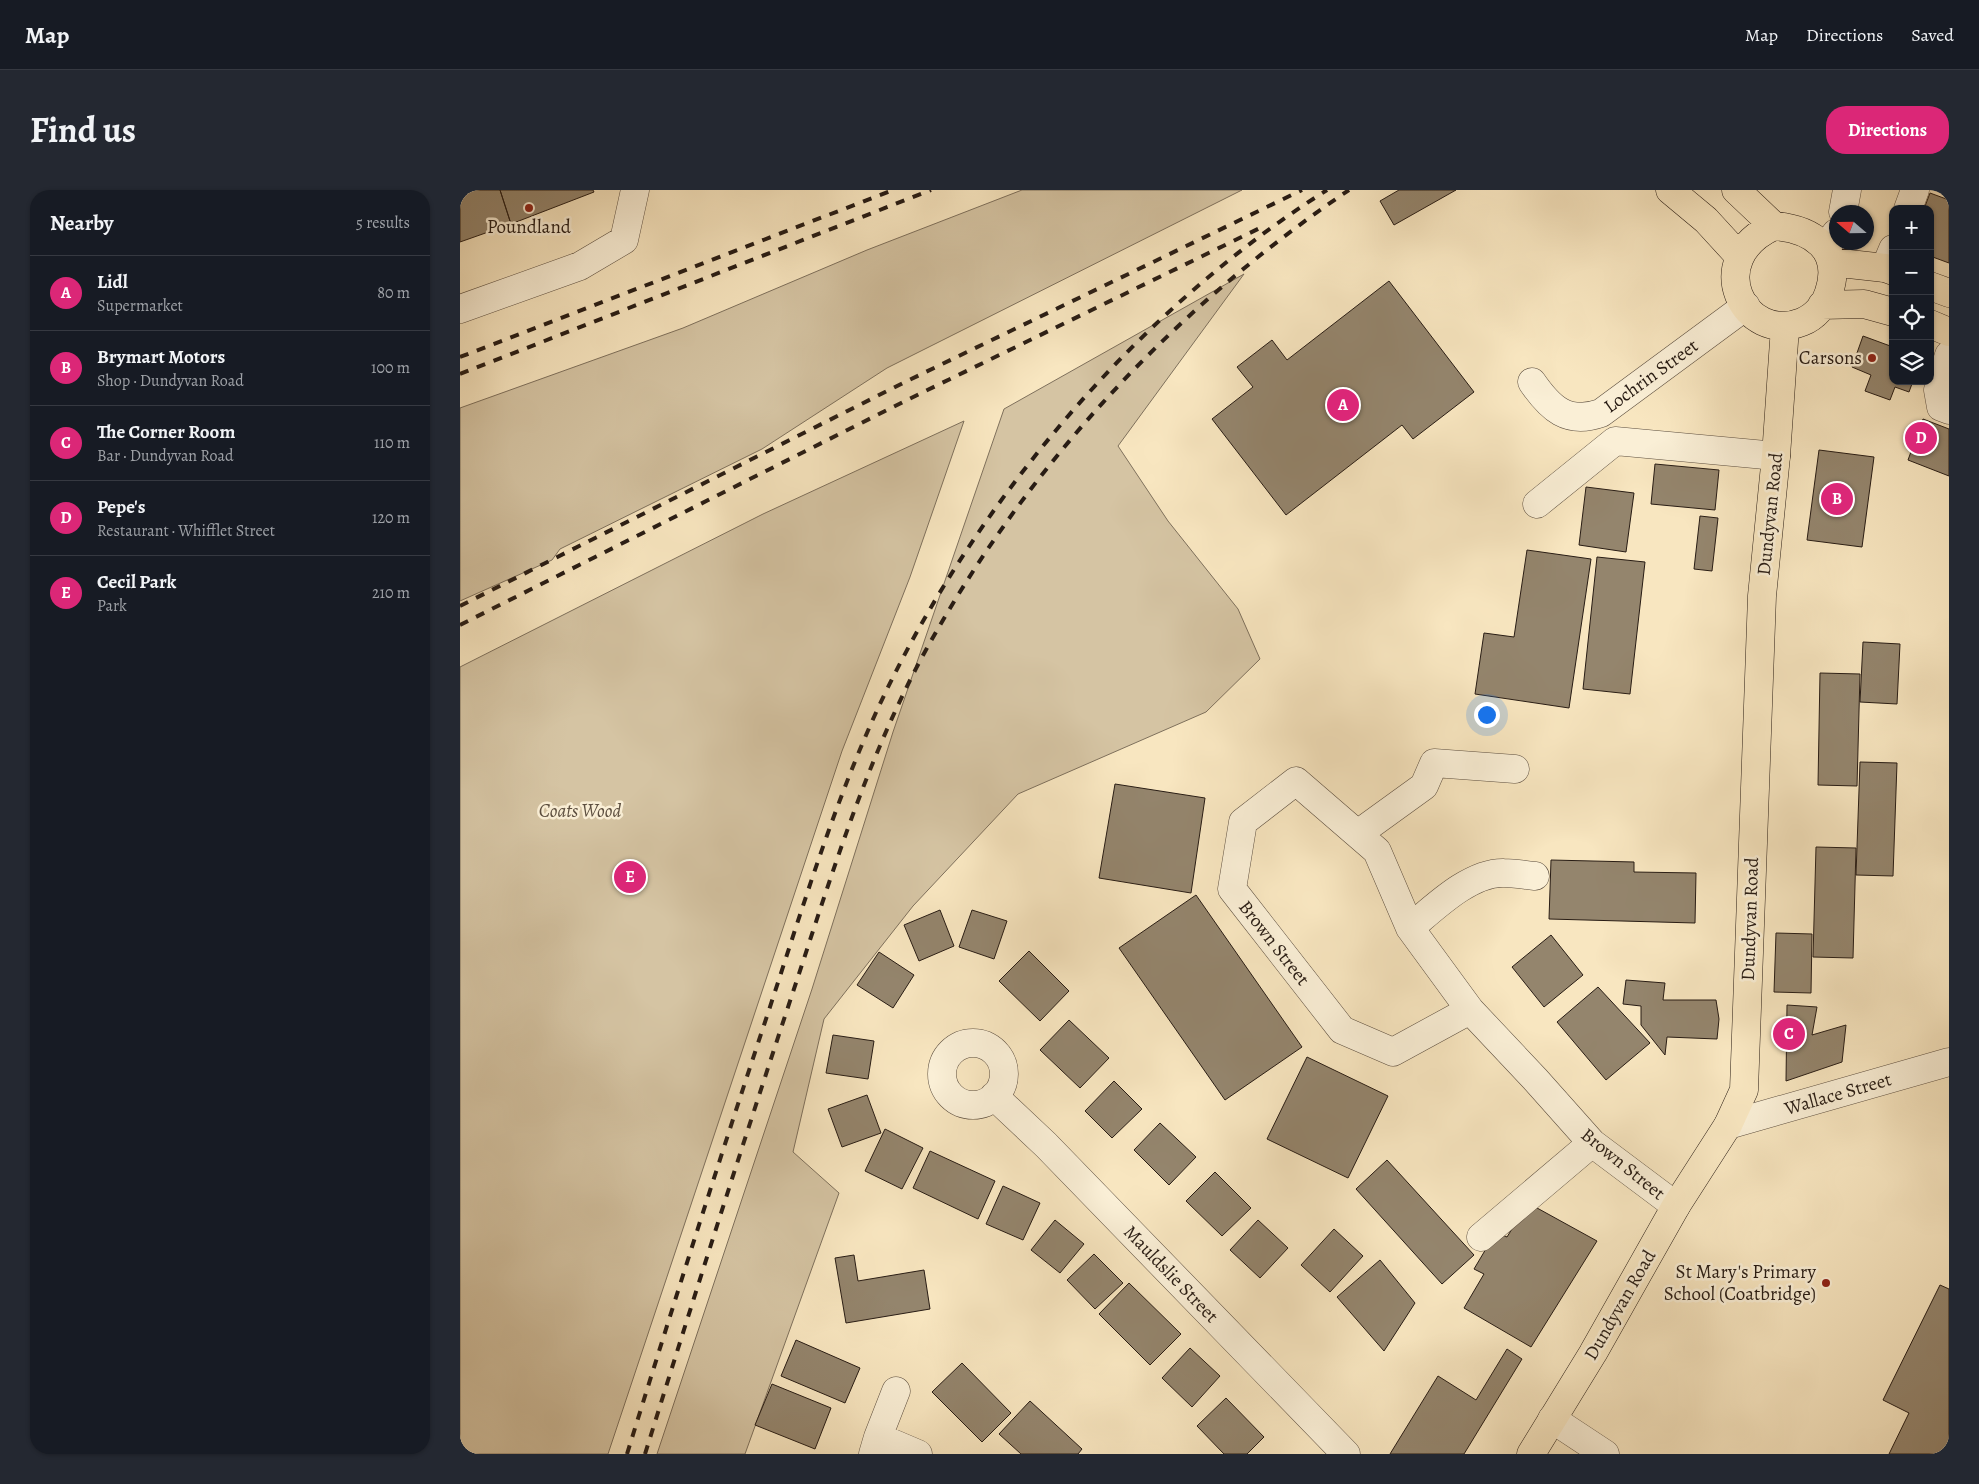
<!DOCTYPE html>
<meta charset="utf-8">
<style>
:root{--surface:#171b24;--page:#242831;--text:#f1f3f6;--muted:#9ea1a6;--line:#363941;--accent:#db2777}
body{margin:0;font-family:Alegreya,serif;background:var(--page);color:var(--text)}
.controls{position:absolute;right:15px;top:15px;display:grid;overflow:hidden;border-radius:10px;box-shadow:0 1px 4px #0004}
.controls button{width:45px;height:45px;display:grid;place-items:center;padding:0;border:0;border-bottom:1px solid var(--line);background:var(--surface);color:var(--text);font:25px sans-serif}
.compass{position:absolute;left:1369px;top:15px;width:45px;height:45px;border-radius:50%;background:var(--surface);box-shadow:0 1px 4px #0004;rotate:290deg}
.you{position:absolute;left:1026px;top:524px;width:18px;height:18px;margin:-12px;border:4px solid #fff;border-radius:50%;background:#1a73e8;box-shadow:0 0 0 8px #1a73e833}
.badge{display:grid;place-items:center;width:32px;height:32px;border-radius:50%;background:var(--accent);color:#fff;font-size:16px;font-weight:700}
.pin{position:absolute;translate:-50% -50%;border:2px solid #fff;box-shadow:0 1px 5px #0006}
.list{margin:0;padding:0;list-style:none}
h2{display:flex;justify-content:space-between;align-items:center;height:65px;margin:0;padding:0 20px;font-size:21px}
h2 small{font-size:16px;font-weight:400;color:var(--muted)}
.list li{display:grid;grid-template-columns:32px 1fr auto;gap:15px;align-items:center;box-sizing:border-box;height:75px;padding:0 20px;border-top:1px solid var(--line)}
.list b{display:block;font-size:19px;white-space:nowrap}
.list p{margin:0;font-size:16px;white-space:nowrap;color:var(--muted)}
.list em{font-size:16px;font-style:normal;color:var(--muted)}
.icon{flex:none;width:28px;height:28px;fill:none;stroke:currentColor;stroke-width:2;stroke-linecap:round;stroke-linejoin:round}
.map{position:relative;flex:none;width:1489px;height:1264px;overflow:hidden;border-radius:20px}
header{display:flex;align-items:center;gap:30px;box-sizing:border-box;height:70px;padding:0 25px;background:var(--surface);border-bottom:1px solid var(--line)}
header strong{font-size:24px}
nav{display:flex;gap:28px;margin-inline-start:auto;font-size:18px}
.intro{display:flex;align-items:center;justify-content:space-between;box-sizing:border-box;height:120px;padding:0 30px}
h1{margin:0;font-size:35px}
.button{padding:12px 22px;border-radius:20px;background:var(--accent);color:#fff;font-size:18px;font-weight:700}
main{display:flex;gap:30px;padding:0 30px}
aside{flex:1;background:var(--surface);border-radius:20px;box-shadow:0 1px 4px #0004}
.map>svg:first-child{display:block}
.green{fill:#d5c4a3;stroke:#7e705c}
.building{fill:#94856d;stroke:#281c14}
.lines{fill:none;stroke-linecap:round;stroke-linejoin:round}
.minor-casing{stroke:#5c4e3f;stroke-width:29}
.major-casing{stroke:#281c14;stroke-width:29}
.minor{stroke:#faefd6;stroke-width:28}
.major{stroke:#f8e6c0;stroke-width:28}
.rail{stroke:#281c14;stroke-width:4;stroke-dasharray:9 9;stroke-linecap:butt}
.poi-dot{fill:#8f2418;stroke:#faefd6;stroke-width:2}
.labels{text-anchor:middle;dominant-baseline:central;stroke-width:5;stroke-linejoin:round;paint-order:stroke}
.poi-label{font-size:19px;fill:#281c14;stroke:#faefd6;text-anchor:end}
.street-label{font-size:19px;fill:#281c14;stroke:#faefd6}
.park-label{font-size:19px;font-style:italic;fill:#5c4e3f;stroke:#faefd6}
</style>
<header>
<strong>Map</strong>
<nav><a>Map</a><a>Directions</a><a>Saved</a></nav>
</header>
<div class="intro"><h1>Find us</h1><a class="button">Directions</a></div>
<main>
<aside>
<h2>Nearby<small>5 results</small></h2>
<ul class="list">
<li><span class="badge">A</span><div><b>Lidl</b><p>Supermarket</p></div><em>80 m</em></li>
<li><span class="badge">B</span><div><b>Brymart Motors</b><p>Shop · Dundyvan Road</p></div><em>100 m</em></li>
<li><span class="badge">C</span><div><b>The Corner Room</b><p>Bar · Dundyvan Road</p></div><em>110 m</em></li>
<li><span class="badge">D</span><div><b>Pepe's</b><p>Restaurant · Whifflet Street</p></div><em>120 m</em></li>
<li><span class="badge">E</span><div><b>Cecil Park</b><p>Park</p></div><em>210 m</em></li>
</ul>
</aside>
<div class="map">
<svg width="1489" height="1264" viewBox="0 0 1489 1264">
<rect width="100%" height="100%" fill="#f8e6c0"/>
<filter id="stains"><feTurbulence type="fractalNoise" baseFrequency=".004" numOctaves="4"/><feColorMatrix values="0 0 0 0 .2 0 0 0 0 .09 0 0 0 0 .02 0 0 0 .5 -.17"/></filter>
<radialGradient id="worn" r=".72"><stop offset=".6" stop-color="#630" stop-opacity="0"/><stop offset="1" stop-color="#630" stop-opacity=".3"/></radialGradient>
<path class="green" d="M 562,0 L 782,0 L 427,178 L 302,259 L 100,359 L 92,370 L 0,411 L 0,218 L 223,138 L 407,60 Z
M 784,84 L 658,256 L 708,331 L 778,419 L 800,469 L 746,522 L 558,604 L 453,716 L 364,829 L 333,962 L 379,1003 L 285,1264 L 197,1264 L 352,799 L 433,542 L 544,219 Z
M 504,231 L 450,387 L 382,561 L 148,1264 L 0,1264 L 0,477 L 303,324 Z"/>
<path class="building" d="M 0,0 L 40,0 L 51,34 L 0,52 Z
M 40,0 L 133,0 L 134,2 L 51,34 Z
M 939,0 L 996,0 L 934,35 L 920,11 Z
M 1470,3 L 1489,10 L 1489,73 L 1470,66 L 1470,19 L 1464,19 Z
M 929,91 L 1014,202 L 953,249 L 942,235 L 826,325 L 752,229 L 793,197 L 777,177 L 812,150 L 827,170 Z
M 1403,146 L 1433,157 L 1433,191 L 1453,191 L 1449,202 L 1435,197 L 1430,210 L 1405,201 L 1411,185 L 1392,177 Z
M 1463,229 L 1489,239 L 1489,286 L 1448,270 Z
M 1359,260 L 1414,267 L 1402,357 L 1347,350 Z
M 1195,274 L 1259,280 L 1255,320 L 1191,314 Z
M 1126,297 L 1174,303 L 1166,362 L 1119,355 Z
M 1240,326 L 1258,328 L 1252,381 L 1234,379 Z
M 1067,360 L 1131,369 L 1109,518 L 1015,504 L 1024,443 L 1054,447 Z
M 1137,367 L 1185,372 L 1170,504 L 1123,499 Z
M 1403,452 L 1440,454 L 1437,514 L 1400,512 Z
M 1360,483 L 1400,484 L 1397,596 L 1358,595 Z
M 1400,572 L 1437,573 L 1433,686 L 1396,685 Z
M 655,594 L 745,608 L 731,703 L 639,688 Z
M 1356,657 L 1396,658 L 1393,768 L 1353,767 Z
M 1091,670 L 1174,672 L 1174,682 L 1236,683 L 1235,733 L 1089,729 Z
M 736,705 L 842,857 L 765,910 L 659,758 Z
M 480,720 L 494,756 L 459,771 L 444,735 Z
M 512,720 L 547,731 L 534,769 L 499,757 Z
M 1316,743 L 1352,744 L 1351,803 L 1314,802 Z
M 1091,745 L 1123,785 L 1084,817 L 1052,777 Z
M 569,761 L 609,801 L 580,831 L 539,791 Z
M 419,762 L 454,785 L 433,818 L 397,795 Z
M 1166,790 L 1205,793 L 1203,810 L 1256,810 L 1259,829 L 1257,849 L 1207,847 L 1205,865 L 1181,835 L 1181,816 L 1163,814 Z
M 1138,797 L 1190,853 L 1146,890 L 1097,832 Z
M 1327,815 L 1357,817 L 1352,845 L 1386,835 L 1382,872 L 1326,891 Z
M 609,830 L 649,868 L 620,898 L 580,860 Z
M 373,845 L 414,851 L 408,889 L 366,883 Z
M 847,867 L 928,906 L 888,988 L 807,949 Z
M 654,891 L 682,919 L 652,948 L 625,921 Z
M 407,905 L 421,943 L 382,957 L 368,919 Z
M 700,933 L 736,967 L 709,995 L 674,960 Z
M 425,939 L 463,958 L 442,999 L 405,981 Z
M 470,961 L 535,991 L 518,1029 L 453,998 Z
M 927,970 L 1014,1065 L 982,1094 L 896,999 Z
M 755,982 L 791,1018 L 762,1046 L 726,1011 Z
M 543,996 L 580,1013 L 563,1050 L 526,1034 Z
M 1068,1013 L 1137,1051 L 1071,1157 L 1004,1118 L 1024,1084 L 1014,1079 L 1036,1042 L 1047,1047 Z
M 595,1030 L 624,1054 L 600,1083 L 571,1060 Z
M 798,1030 L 828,1058 L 800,1088 L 770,1060 Z
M 874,1039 L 903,1066 L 870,1102 L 841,1075 Z
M 634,1064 L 663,1093 L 635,1119 L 607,1090 Z
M 394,1065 L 398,1091 L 464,1080 L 470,1119 L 386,1133 L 375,1068 Z
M 920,1070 L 955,1113 L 924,1161 L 877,1107 Z
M 669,1093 L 721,1144 L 690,1175 L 639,1124 Z
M 1480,1095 L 1489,1099 L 1489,1264 L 1429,1264 L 1449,1223 L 1423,1210 Z
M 336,1150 L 400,1178 L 385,1213 L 321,1186 Z
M 730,1158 L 760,1186 L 732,1217 L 702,1188 Z
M 1047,1159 L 1062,1169 L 1004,1264 L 930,1264 L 978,1186 L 1016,1210 Z
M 502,1173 L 551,1223 L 522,1252 L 472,1202 Z
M 312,1194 L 371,1218 L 355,1259 L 295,1235 Z
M 766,1208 L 804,1247 L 787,1264 L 764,1264 L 737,1236 Z
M 570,1211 L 622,1259 L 618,1264 L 561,1264 L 539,1244 Z"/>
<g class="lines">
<defs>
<path id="minor" d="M 1448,19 L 1455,0
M 1383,22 L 1387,0
M 1365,58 L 1376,43
M 1425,78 L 1433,59
M 0,119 L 120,76 L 164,50 L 175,0
M 1489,165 L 1478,200 L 1481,217 L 1489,220
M 1072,192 C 1090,218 1107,235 1141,223 L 1286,116
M 1077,314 L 1155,251 L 1316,266
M 899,643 L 964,596 L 974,573 L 1055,579
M 950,738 C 974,718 1010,682 1044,683 C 1054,683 1065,685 1075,686
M 1010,820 L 950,738 L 917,661 L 836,591 L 783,632 L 772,699 L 882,840 L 933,862 L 1010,820 L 1075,889 L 1132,953 L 1216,1016
M482 884a31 31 0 1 1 62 0a31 31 0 1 1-62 0Z
M 534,906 L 586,955 L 886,1264
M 1268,935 L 1489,872
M 1021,1047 L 1132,953
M 1092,1229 L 1145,1264
M 418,1247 L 436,1201
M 413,1264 L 418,1247 L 458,1264"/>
<path id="major" d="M 1210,0 L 1246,30 L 1279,66
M 1276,0 L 1314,36
M 1314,36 C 1352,39 1383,59 1369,102 C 1366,114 1355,127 1342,132 C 1284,155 1241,69 1314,36 Z
M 1371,72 L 1425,78 L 1433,81
M 1470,96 L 1489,103
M 1362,115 L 1404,114 L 1433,122
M 1470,134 L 1489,142
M 1071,1264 L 1133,1163 L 1216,1016 L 1268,935 L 1284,900 L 1302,406 L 1316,266 L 1325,137"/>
</defs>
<use href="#minor" class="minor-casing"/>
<use href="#major" class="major-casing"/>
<use href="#minor" class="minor"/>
<use href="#major" class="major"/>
<path class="rail" d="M 0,167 L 433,0
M 0,184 L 471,0
M 0,416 L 443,193 L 842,0
M 0,435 L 447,210 L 802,37
M 167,1264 C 211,1122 256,980 303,838 C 339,730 371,620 419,516 C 514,313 677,120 867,0
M 185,1264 C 233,1110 282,956 333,802 C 370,690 405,574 461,469 C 564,279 710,121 889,0"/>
</g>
<g class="poi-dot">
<circle cx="69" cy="18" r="5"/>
<circle cx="1412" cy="168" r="5"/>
<circle cx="1366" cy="1093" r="5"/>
</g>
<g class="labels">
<g class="poi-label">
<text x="69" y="37" text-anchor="middle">Poundland</text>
<text x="1402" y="168">Carsons</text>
<text x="1356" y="1082">St Mary's Primary<tspan x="1356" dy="22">School (Coatbridge)</tspan></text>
</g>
<g class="street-label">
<text transform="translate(1191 186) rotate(-36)">Lochrin Street</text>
<text transform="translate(1310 324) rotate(-84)">Dundyvan Road</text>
<text transform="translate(1290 729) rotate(-88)">Dundyvan Road</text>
<text transform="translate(814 753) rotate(52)">Brown Street</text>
<text transform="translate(1378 904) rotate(-16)">Wallace Street</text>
<text transform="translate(1163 974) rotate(39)">Brown Street</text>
<text transform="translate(711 1084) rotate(46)">Mauldslie Street</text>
<text transform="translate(1160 1115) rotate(-60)">Dundyvan Road</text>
</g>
<g class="park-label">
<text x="120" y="621">Coats Wood</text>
</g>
</g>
<rect width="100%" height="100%" filter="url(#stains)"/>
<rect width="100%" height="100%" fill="url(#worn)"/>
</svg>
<div class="controls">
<button>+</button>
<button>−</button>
<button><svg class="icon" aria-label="locate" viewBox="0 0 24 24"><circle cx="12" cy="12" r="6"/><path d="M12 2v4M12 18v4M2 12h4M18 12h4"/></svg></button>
<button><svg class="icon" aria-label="layers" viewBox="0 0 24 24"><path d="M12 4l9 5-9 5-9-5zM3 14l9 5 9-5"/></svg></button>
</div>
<svg class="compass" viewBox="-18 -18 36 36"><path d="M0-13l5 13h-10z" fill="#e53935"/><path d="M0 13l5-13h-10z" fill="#9ea1a6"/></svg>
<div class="you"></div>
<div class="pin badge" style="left:883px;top:215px">A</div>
<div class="pin badge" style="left:1377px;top:309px">B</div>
<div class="pin badge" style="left:1329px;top:844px">C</div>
<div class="pin badge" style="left:1461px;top:248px">D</div>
<div class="pin badge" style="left:170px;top:687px">E</div>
</div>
</main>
